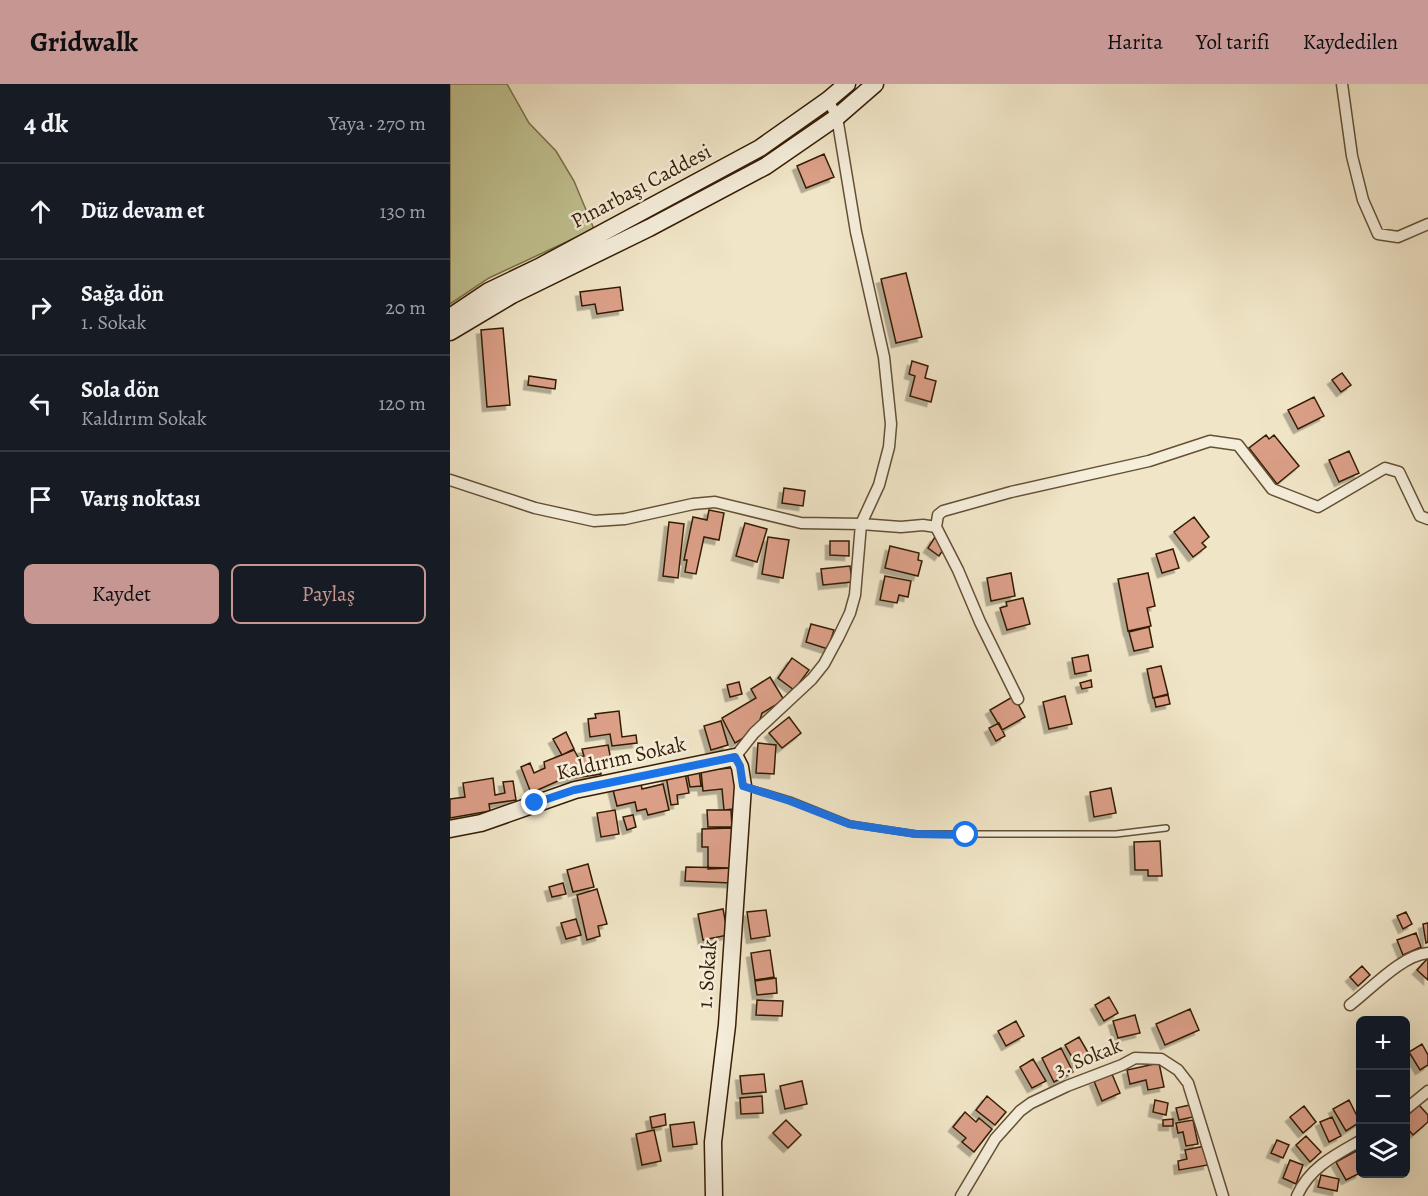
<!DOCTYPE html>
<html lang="tr">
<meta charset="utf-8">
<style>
:root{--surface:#171b24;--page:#20242c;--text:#f1f3f6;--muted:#9ea1a6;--line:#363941;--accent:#c59692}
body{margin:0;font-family:Alegreya,serif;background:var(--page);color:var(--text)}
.controls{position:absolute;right:18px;bottom:18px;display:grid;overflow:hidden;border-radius:9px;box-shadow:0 6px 24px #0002}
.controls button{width:54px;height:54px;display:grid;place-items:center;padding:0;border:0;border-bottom:2px solid var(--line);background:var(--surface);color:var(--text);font:30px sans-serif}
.stop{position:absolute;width:18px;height:18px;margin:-14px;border:4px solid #1a73e8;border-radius:50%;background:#fff}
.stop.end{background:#1a73e8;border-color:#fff;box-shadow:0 2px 6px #0008}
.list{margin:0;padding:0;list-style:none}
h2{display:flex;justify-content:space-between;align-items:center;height:78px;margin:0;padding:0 24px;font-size:26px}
h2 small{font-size:20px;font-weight:400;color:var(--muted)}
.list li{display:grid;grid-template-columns:39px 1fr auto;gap:18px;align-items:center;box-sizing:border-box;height:96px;padding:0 24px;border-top:2px solid var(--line)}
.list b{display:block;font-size:22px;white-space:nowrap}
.list p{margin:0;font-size:20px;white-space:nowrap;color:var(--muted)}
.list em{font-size:20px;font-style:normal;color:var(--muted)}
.actions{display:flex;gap:12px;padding:18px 24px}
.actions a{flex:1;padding:14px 0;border:2px solid var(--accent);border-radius:9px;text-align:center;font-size:21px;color:var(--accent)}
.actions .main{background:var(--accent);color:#111}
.icon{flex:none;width:33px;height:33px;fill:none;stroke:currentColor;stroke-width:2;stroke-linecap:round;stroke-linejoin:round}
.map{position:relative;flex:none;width:978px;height:1112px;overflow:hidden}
header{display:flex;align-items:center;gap:36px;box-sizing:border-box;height:84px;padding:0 30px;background:var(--accent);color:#111}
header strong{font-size:28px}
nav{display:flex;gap:33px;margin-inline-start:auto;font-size:21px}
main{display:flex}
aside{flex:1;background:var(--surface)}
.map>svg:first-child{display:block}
.green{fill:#c1c291;stroke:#7c704b;stroke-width:1.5}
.building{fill:#db9f88;stroke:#361e05;stroke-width:1.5;filter:url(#shadow)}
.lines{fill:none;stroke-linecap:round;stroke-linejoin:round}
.lane-casing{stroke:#645036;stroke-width:8}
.street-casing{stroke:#645036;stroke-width:13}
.secondary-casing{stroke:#361e05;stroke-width:19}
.lane{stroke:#f5eedb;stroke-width:5}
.street{stroke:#f5eedb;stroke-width:10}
.secondary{stroke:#f5eedb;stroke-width:16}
.route{stroke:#1a73e8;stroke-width:8}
.labels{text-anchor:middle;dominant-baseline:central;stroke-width:5;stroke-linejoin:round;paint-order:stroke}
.street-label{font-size:21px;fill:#361e05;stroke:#f5eedb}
</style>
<header>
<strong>Gridwalk</strong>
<nav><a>Harita</a><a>Yol tarifi</a><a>Kaydedilen</a></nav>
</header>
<main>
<aside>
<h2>4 dk<small>Yaya · 270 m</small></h2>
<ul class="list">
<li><svg class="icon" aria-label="ahead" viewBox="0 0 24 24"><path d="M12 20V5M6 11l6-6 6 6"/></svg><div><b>Düz devam et</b></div><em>130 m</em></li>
<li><svg class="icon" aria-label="right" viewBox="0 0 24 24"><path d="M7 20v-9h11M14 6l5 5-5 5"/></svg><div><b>Sağa dön</b><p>1. Sokak</p></div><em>20 m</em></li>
<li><svg class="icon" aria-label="left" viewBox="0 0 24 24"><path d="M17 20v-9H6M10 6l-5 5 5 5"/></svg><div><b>Sola dön</b><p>Kaldırım Sokak</p></div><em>120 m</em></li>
<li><svg class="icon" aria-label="arrive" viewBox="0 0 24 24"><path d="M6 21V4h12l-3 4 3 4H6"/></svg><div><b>Varış noktası</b></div></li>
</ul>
<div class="actions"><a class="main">Kaydet</a><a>Paylaş</a></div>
</aside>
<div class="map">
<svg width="978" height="1112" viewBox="0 0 978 1112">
<defs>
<filter id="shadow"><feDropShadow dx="-4.5" dy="4.5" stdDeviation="0" flood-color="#0004"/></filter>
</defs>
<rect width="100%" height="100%" fill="#f0e5c7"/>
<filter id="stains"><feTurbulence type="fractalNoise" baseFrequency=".00333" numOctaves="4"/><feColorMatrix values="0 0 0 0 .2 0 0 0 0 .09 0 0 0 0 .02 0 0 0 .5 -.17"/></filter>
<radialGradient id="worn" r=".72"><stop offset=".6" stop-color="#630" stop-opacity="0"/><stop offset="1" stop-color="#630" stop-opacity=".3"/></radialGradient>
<path class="green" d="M 0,0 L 57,0 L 79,39 L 106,67 L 124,97 L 144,145 L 39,194 L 0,220 Z"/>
<path class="building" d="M 374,70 L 384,93 L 356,104 L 347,82 Z
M 456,189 L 472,253 L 446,259 L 431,195 Z
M 170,203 L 173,226 L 147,230 L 145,220 L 132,222 L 130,208 Z
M 53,244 L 60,321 L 37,323 L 31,246 Z
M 462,277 L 478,282 L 475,294 L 486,297 L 481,318 L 460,312 L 465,292 L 459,290 Z
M 892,289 L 901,301 L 891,308 L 882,296 Z
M 79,292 L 106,296 L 105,305 L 78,301 Z
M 864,313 L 874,332 L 848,345 L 838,326 Z
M 816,351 L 819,355 L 824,351 L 849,382 L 827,400 L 799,364 Z
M 899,367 L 909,389 L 889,398 L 879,376 Z
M 334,404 L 355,407 L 353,422 L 332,419 Z
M 259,426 L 274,429 L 269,456 L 254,453 L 246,490 L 235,488 L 237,476 L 234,476 L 243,433 L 257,436 Z
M 744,433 L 759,453 L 752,459 L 756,463 L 743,473 L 724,448 Z
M 219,438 L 234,440 L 228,494 L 213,492 Z
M 295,439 L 317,445 L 307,478 L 286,472 Z
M 318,453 L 339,456 L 333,494 L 312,490 Z
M 485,453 L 497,460 L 489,472 L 478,464 Z
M 380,457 L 399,457 L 399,472 L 380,471 Z
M 440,462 L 469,469 L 468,476 L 472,477 L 468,492 L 435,484 Z
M 723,465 L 729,484 L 712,489 L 706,470 Z
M 400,482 L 402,498 L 373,501 L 371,485 Z
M 561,489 L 565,512 L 541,517 L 537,494 Z
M 698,489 L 705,522 L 697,524 L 701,542 L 678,547 L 668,495 Z
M 435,492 L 461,497 L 458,513 L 449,511 L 447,519 L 430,516 Z
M 573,514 L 580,540 L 557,546 L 550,524 L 557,522 L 556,518 Z
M 361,540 L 384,546 L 378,565 L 356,558 Z
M 699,543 L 703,563 L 684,567 L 679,548 Z
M 638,571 L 641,587 L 625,590 L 622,574 Z
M 342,574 L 359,586 L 344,606 L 328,594 Z
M 711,582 L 718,610 L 703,614 L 697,585 Z
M 320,593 L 334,616 L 312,629 L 307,646 L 285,659 L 272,634 L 306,614 L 301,605 Z
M 641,596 L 642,603 L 632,605 L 630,599 Z
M 289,598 L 292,610 L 280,613 L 277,601 Z
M 718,611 L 720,620 L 706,623 L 704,614 Z
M 564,612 L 575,633 L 552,646 L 540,626 Z
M 615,612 L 622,640 L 599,645 L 593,618 Z
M 169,627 L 172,653 L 186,651 L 187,659 L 162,662 L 160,650 L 140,653 L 138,635 L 146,634 L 145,630 Z
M 339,633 L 351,649 L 332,664 L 319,649 Z
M 271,637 L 278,661 L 261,666 L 254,642 Z
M 549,639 L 555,652 L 546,657 L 539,644 Z
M 116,648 L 124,665 L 112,671 L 103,655 Z
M 308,659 L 326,661 L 324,690 L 306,689 Z
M 158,661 L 161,676 L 149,677 L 151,690 L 110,696 L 81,709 L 71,683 L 80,679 L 84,689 L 95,684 L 94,678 L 124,666 L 128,673 L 134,672 L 132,665 Z
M 289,683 L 293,724 L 274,726 L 272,705 L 253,707 L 251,687 Z
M 249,686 L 251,702 L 240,703 L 237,688 Z
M 235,689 L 239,709 L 227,711 L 228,720 L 221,721 L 216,692 Z
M 43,694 L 45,711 L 55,709 L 53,698 L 63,697 L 66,716 L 39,720 L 40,727 L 0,734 L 0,715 L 15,713 L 13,699 Z
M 190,695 L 192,705 L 213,700 L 219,726 L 198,731 L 196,725 L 187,727 L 185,718 L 167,722 L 162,702 Z
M 661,704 L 666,729 L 644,733 L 640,708 Z
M 165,726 L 169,750 L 151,753 L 147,729 Z
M 257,726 L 281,726 L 282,743 L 258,743 Z
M 183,731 L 186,743 L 177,746 L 173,733 Z
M 282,744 L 283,784 L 258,785 L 258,763 L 252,763 L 252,745 Z
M 710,757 L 712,792 L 698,792 L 698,786 L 685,786 L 684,758 Z
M 138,780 L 144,803 L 123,808 L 117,786 Z
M 236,783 L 283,784 L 281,799 L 235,797 Z
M 113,799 L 116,810 L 102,813 L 99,803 Z
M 147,805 L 157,840 L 148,842 L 150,852 L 137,856 L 127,811 Z
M 273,825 L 278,851 L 253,856 L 248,830 Z
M 316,826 L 320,852 L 301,855 L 297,828 Z
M 956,828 L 962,840 L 953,845 L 947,832 Z
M 126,835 L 131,851 L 116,855 L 111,839 Z
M 978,839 L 978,858 L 976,859 L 973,840 Z
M 966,849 L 971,863 L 953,871 L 947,856 Z
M 320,866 L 324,893 L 305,896 L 301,869 Z
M 977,875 L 978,876 L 978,896 L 967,886 Z
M 912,882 L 920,891 L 908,902 L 900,893 Z
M 326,894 L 327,909 L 307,911 L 305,897 Z
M 659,913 L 668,929 L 654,937 L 645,921 Z
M 307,916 L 333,917 L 332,932 L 306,931 Z
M 740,925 L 749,946 L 715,961 L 706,940 Z
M 685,931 L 690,949 L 668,954 L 663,937 Z
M 566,937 L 574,952 L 556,962 L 548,947 Z
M 629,953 L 640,972 L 626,980 L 615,961 Z
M 972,960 L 978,971 L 978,981 L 970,986 L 959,968 Z
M 611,964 L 623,988 L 604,998 L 592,974 Z
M 583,975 L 596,997 L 582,1004 L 570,983 Z
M 709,979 L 714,1003 L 698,1006 L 696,996 L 680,1000 L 677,986 Z
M 314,990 L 316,1008 L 292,1010 L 290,992 Z
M 662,990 L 670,1009 L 652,1017 L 644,997 Z
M 352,997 L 357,1020 L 335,1025 L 330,1002 Z
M 312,1012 L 313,1029 L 291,1030 L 290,1014 Z
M 537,1012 L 556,1028 L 545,1041 L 526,1026 Z
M 705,1016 L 718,1019 L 716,1031 L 703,1028 Z
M 899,1016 L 910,1038 L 896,1047 L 883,1025 Z
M 740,1021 L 743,1033 L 729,1036 L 726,1024 Z
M 969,1021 L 978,1031 L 978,1038 L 963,1051 L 956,1043 L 956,1033 Z
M 854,1022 L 866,1038 L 853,1049 L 840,1033 Z
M 515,1028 L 526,1038 L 529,1034 L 542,1045 L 524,1068 L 512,1058 L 516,1054 L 503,1043 Z
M 215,1030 L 216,1041 L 202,1044 L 200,1033 Z
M 882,1033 L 891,1052 L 879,1058 L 870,1038 Z
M 723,1035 L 723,1042 L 713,1042 L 713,1036 Z
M 336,1036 L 351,1051 L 338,1064 L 323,1049 Z
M 743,1036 L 748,1060 L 736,1062 L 733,1048 L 728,1049 L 726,1039 Z
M 244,1038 L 247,1060 L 223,1063 L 220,1041 Z
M 204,1046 L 211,1077 L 192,1081 L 186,1050 Z
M 856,1052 L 871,1068 L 860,1078 L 846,1061 Z
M 827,1056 L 839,1061 L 833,1074 L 821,1069 Z
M 755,1062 L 758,1081 L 729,1086 L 728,1077 L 737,1075 L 735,1066 Z
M 906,1067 L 910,1076 L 910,1089 L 896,1096 L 886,1078 Z
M 840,1076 L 853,1081 L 846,1100 L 833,1094 Z
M 871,1091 L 889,1095 L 887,1107 L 868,1103 Z"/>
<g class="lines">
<defs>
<path id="lane" d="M 296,703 L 340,716 L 400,740 L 466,750 L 666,750 L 716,744"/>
<path id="street" d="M 892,0 L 902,72 L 913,116 L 928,150 L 948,153 L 978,140
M 0,396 L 85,424 L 144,437 L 175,435 L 243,420 L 265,418 L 351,439 L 411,440 L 451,443 L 473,441 L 486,443 L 508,486 L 530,538 L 568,615
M 486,443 L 488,431 L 493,427 L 561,408 L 699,377 L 760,357 L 788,361 L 822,405 L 868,423 L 935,384 L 949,388 L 970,432 L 978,435
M 285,673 L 304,649 L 362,595 L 374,580 L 388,554 L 400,529 L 405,511 L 411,440 L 429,401 L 439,363 L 441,340 L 434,273 L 406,148 L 387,33 L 378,16
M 900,921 C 921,905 952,871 978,869
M 956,1025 L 978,1007
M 511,1112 L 545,1055 L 570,1027 L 581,1019 L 617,1002 L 672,981 L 685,974 L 711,975 L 728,986 L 738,999 L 773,1112
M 847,1112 C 859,1084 885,1071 910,1057"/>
<path id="secondary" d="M 0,233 L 39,207 L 89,183 L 310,64 L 378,16 L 397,0
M 0,248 L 62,211 L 199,144 L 316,82 L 387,33 L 425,0
M 0,745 L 31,739 L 125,706 L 285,673 L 290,683 L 293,702 L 277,941 L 263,1058 L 264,1112"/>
</defs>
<use href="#lane" class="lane-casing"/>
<use href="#street" class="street-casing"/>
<use href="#secondary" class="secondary-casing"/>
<use href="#lane" class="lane"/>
<use href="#street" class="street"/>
<use href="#secondary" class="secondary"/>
</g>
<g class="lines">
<path class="route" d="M 85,719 L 124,706 L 285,673 L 290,682 L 293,702 L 340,717 L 399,740 L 466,750 L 516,751"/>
</g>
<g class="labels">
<g class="street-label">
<text transform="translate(191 102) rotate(-28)">Pınarbaşı Caddesi</text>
<text transform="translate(171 674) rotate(-13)">Kaldırım Sokak</text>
<text transform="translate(257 890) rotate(-86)">1. Sokak</text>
<text transform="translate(638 973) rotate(-22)">3. Sokak</text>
</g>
</g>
<rect width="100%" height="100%" filter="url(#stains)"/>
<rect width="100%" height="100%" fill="url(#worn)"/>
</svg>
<div class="controls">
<button>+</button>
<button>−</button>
<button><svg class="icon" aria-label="layers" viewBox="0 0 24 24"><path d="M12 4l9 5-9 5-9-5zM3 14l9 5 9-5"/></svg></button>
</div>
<div class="stop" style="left:516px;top:751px"></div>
<div class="stop end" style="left:85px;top:719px"></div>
</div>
</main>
